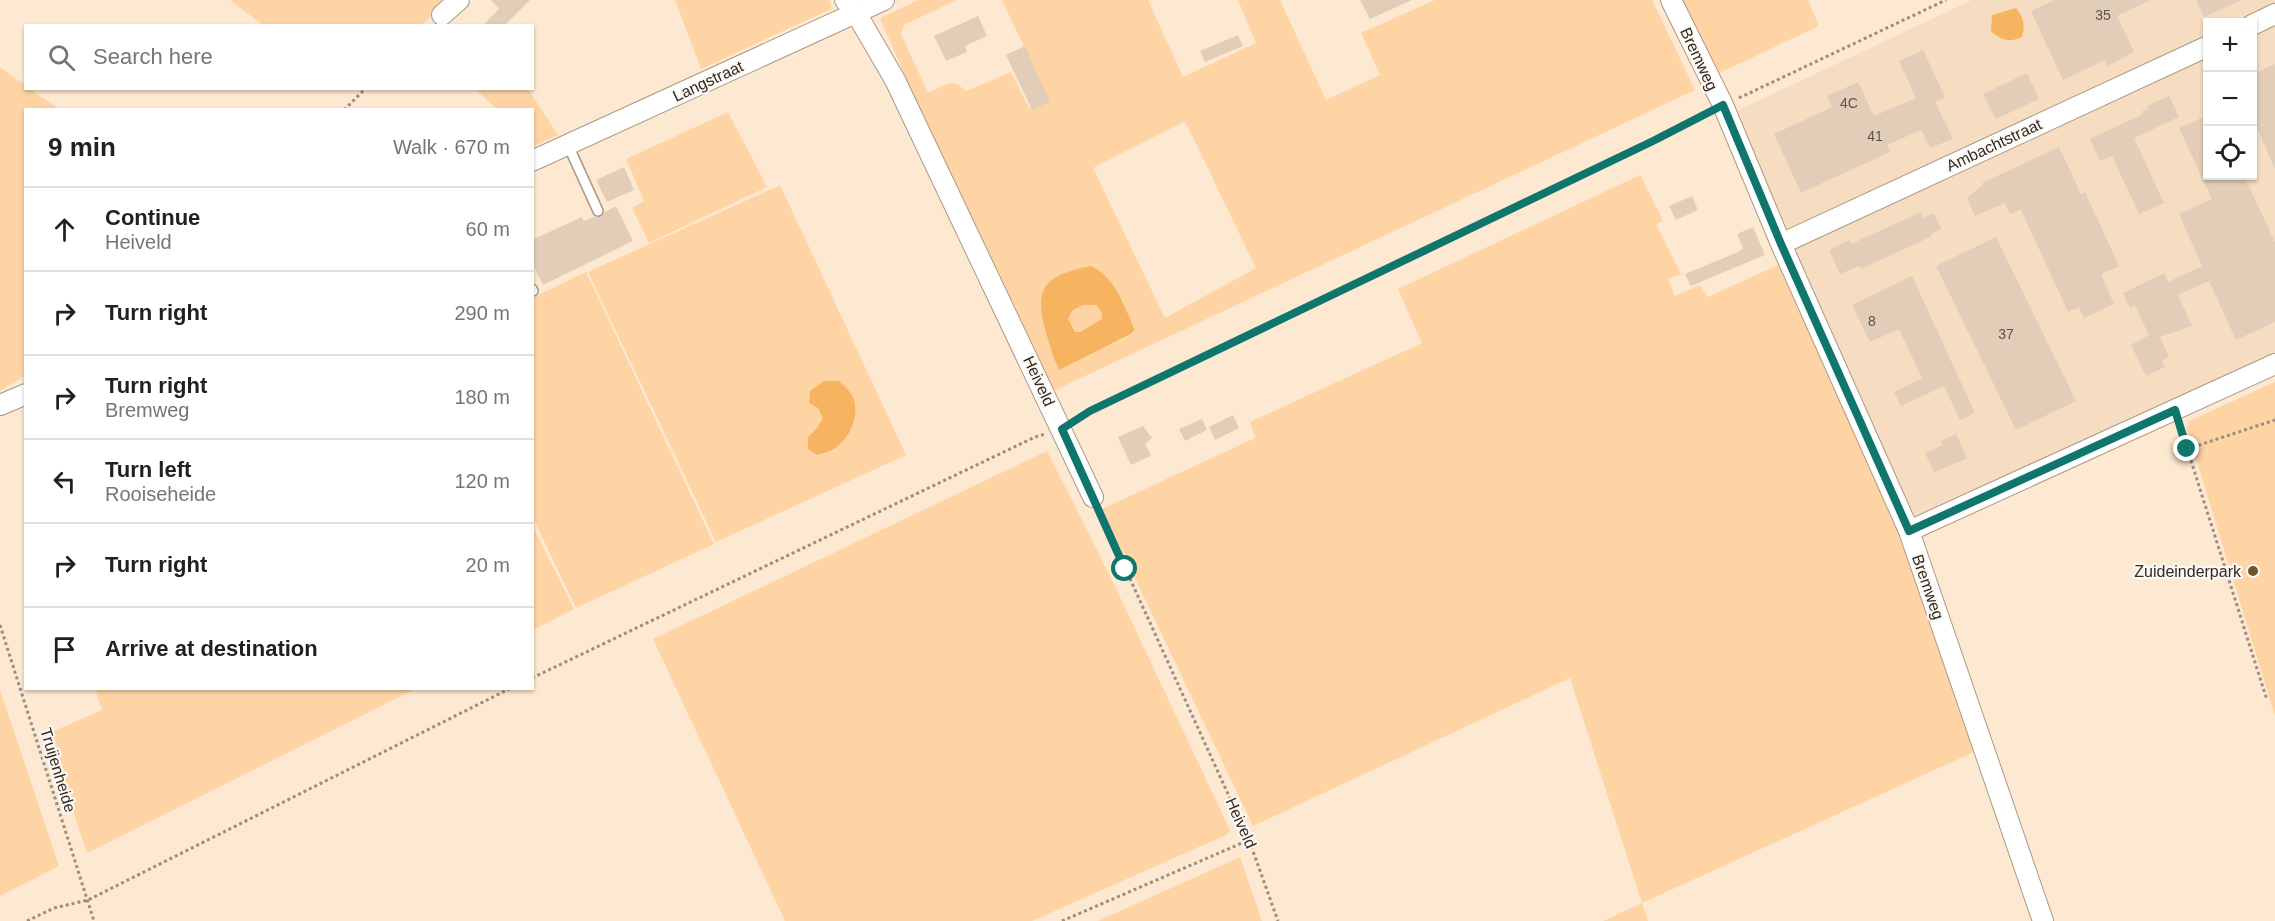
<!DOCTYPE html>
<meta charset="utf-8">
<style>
:root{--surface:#fff;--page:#f2f2f2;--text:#202124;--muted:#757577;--line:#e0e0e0}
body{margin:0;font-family:Arial,sans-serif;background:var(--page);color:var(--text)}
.controls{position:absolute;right:18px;top:18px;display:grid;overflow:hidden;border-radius:0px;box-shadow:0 2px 4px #0004}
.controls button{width:54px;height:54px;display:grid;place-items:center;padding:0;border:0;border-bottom:2px solid var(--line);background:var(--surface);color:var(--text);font:30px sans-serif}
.stop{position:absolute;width:18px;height:18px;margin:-14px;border:4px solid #0f766e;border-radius:50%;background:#fff}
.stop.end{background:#0f766e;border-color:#fff;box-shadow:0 2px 6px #0008}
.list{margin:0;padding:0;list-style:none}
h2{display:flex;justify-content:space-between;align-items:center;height:78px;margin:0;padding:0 24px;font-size:26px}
h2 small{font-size:20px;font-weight:400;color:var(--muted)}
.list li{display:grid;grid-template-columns:39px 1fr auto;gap:18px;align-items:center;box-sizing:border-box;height:84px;padding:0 24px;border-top:2px solid var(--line)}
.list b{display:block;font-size:22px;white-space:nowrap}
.list p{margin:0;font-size:20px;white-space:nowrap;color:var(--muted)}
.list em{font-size:20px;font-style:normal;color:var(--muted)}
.icon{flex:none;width:33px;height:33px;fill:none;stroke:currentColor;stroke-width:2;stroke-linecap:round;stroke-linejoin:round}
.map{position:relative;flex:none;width:2275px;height:921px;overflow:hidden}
.search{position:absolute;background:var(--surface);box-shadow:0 2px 4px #0004;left:24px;top:24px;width:510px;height:66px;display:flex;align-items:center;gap:15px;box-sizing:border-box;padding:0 21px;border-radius:0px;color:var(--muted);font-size:22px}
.panel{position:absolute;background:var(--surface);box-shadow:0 2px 4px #0004;left:24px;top:108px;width:510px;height:582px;border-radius:0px}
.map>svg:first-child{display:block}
.built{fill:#f6dcc0;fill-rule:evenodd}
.green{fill:#fed4a5;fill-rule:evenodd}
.water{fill:#f7b460;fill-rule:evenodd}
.building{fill:#e2ceb8}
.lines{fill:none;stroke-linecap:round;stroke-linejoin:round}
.lane-casing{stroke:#ac9984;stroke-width:12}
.street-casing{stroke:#ac9984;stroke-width:22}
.path{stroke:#9c8d7d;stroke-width:3;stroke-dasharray:3 3;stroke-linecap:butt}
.lane{stroke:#fff;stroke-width:9}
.street{stroke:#fff;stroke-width:20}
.route{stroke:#0f766e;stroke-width:8}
.poi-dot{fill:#75532a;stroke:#fcf8f4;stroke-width:2}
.labels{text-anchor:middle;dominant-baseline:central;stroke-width:4.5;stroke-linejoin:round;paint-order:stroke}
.number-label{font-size:14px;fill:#5e5348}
.street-label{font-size:16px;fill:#322a22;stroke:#fcf8f4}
.poi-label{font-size:16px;fill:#322a22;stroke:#fcf8f4;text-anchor:end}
</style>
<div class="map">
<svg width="2275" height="921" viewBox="0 0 2275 921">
<rect width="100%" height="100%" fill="#fde8d1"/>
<path class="built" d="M 1972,0 L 2275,0 L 2275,362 L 1919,525 L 1728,115 ZM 2208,22 L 2252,22 L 2252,176 L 2208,176 Z"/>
<path class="green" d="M 230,0 L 449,0 L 420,26 L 263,25 Z
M 675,0 L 828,0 L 831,3 L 831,9 L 701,69 Z
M 918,0 L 957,0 L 904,25 L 901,34 L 928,93 C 945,86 950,76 966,91 L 1011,72 L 1029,108 L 1048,99 L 1002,0 L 1148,0 L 1183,77 L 1256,43 L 1238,0 L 1280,0 L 1326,100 L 1380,75 L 1361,33 L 1435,0 L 1652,0 L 1695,90 L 1053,391 L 921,113 L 880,18 ZM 1185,121 L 1256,268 L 1165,318 L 1093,168 ZM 1091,266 C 1115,276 1125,308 1135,330 L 1131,335 L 1059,369 L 1048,340 Z
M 1680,0 L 1808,0 L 1819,26 L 1715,75 Z
M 0,67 L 25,85 L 26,88 L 30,89 L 59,109 L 26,110 L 25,376 L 0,391 Z
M 475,89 L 528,89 L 558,135 L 534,146 L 532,110 L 497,109 Z
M 728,112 L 767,187 L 649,243 L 632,208 L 644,201 L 626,159 Z
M 1640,175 L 1663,221 L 1656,224 L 1681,274 L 1668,279 L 1675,296 L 1700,285 L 1708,297 L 1778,265 L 1896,523 L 1974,752 L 1642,903 L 1648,921 L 1603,921 L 1642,903 L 1570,678 L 1253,826 L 1102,509 L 1255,438 L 1250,422 L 1422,343 L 1398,289 Z
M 780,185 L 906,455 L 716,542 L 588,272 Z
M 586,272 L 714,544 L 576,608 L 533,518 L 532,298 Z
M 1083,305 L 1096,305 L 1102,313 L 1102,319 L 1080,332 L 1075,332 L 1068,319 L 1073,310 Z
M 2275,382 L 2275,716 L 2186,426 L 2190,425 L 2189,421 Z
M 1047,451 L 1111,578 L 1230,830 L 1226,835 L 1032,921 L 785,921 L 653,639 Z
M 532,525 L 574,609 L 533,630 L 532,630 Z
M 95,689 L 415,689 L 87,853 L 47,734 L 102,710 Z
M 0,690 L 59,866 L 0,896 Z
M 1240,857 L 1262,921 L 1098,921 Z"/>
<path class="water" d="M 2016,8 C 2024,18 2025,25 2022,37 C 2008,43 2003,40 1991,32 L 1992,15 Z
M 1091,266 C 1115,276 1125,308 1135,330 L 1131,334 L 1059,370 C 1052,355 1048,340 1044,325 C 1033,282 1053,274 1091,266 ZM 1083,305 L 1096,305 L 1102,313 L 1102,319 L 1080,332 L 1075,332 L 1068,319 L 1073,310 Z
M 824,381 L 839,381 C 843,385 849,390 852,395 C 861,414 851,437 834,449 C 829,452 822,453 817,455 L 808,449 L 808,437 L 817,428 L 823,418 L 818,408 L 809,403 L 810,391 Z"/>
<path class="building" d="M 491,0 L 530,0 L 504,26 L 482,26 L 499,9 Z
M 1360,0 L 1412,0 L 1370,19 Z
M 2054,0 L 2150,0 L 2117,16 L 2134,52 L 2108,66 L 2105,60 L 2063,80 L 2031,11 Z
M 2196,0 L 2242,0 L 2204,17 Z
M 978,16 L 987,36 L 965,46 L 967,52 L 946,61 L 934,36 Z
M 1238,35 L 1243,46 L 1205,62 L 1200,51 Z
M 1025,46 L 1050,102 L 1032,110 L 1006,55 Z
M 1923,50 L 1945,97 L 1935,102 L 1953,139 L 1930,148 L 1921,130 L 1887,145 L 1890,152 L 1801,193 L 1774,134 L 1832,107 L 1827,96 L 1858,82 L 1874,116 L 1916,98 L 1899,61 Z
M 2275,64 L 2275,169 L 2253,119 L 2253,74 Z
M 2027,73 L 2039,99 L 1996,119 L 1983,94 Z
M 2169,96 L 2179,117 L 2134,138 L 2164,203 L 2139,214 L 2112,156 L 2100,161 L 2090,139 L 2143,114 L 2142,111 L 2148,109 L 2147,106 Z
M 2208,115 L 2208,176 L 2244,176 L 2275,242 L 2275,322 L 2236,340 L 2209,281 L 2178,295 L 2192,326 L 2160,337 L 2169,357 L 2162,360 L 2165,367 L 2146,376 L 2131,345 L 2149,335 L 2135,306 L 2130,308 L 2123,293 L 2164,273 L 2168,282 L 2202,266 L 2179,214 L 2212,199 L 2179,128 Z
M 2059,147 L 2081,194 L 2085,192 L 2119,266 L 2101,274 L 2114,304 L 2084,318 L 2079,307 L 2068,312 L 2021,210 L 2010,214 L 2005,203 L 1975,216 L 1967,198 L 1983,185 L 1982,183 Z
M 624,167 L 634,190 L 607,202 L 596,180 Z
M 1692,196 L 1698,210 L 1676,220 L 1669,206 Z
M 616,206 L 633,241 L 543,285 L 532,263 L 532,240 L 582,217 L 584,221 L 594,217 L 600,217 L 605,212 Z
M 1921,212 L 1924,218 L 1934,213 L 1941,229 L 1931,234 L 1932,236 L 1861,269 L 1859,266 L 1840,274 L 1829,250 L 1849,240 L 1851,244 Z
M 1753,227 L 1765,255 L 1691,286 L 1685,274 L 1738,252 L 1743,248 L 1737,234 Z
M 1996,237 L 2076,401 L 2016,430 L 1936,266 Z
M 1912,276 L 1975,413 L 1960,420 L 1944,386 L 1901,406 L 1894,392 L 1922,378 L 1899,329 L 1870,342 L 1852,305 Z
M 1233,415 L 1239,428 L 1215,440 L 1209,427 Z
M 1202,419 L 1207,430 L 1185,441 L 1179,429 Z
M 1143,426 L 1152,438 L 1145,444 L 1151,456 L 1131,465 L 1118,437 Z
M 1956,434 L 1967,458 L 1934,472 L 1925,453 L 1943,445 L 1941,441 Z"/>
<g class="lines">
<defs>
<path id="lane" d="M 568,145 L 598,211
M 532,289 L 533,291"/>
<path id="street" d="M 845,0 L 856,13 L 895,80 L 1093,497
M 1671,0 L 1723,105 L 1781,244 L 1909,531 L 2043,921
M 442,15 L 459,0
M 2252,25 L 2275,14
M 532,161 L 884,0
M 1781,244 L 2208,46
M 0,405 L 26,394
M 1909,531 L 2275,364"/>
</defs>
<use href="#lane" class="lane-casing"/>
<use href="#street" class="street-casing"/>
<path class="path" d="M 1739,98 L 1946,0
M 344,110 L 366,88
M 1076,421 L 1090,411 L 1147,383 L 1709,113
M 2180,426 L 2267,700
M 2187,449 L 2275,420
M 1100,513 L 1249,840 L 1278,921
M 0,625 L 94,921
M 532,678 L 1035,437 L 1045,434
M 27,921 L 54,908 L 88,900 L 511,688
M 1062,921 L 1249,840"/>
<use href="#lane" class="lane"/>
<use href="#street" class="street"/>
</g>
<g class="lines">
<path class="route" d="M 1125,569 L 1062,429 L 1090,411 L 1653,141 L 1723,105 L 1781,244 L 1909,531 L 2175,410 L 2187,449"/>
</g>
<circle class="poi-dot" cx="2253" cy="571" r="6"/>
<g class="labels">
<g class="number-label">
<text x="2103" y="15">35</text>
<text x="1849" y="103">4C</text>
<text x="1875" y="136">41</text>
<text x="1872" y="321">8</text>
<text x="2006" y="334">37</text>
</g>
<g class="street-label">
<text transform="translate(1699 59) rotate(65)">Bremweg</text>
<text transform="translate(708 81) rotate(-25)">Langstraat</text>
<text transform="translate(1994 145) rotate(-25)">Ambachtstraat</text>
<text transform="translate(1039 381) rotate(65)">Heiveld</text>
<text transform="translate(1928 587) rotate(71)">Bremweg</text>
<text transform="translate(58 770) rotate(73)">Truijenheide</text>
<text transform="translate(1241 823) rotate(66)">Heiveld</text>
</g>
<g class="poi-label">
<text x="2241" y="571">Zuideinderpark</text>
</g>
</g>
</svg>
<div class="controls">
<button>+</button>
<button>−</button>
<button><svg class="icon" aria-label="locate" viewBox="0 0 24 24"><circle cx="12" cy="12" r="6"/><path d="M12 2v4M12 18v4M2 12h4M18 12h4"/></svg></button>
</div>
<div class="stop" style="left:1125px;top:569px"></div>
<div class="stop end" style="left:2187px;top:449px"></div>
<div class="search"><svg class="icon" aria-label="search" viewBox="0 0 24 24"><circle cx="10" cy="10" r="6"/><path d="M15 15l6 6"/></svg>Search here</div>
<section class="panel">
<h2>9 min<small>Walk · 670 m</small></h2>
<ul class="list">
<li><svg class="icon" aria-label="ahead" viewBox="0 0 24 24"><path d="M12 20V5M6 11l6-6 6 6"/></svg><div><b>Continue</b><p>Heiveld</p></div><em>60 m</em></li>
<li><svg class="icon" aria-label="right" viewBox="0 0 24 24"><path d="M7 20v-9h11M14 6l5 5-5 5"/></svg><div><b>Turn right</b></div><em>290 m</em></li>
<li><svg class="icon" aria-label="right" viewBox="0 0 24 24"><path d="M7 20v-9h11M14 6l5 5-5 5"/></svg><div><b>Turn right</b><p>Bremweg</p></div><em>180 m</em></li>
<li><svg class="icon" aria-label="left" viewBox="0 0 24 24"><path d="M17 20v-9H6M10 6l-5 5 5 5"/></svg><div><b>Turn left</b><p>Rooiseheide</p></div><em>120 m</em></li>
<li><svg class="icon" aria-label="right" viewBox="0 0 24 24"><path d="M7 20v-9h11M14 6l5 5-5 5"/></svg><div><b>Turn right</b></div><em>20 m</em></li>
<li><svg class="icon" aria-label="arrive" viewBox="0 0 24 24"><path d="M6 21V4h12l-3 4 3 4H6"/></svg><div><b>Arrive at destination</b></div></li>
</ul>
</section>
</div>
